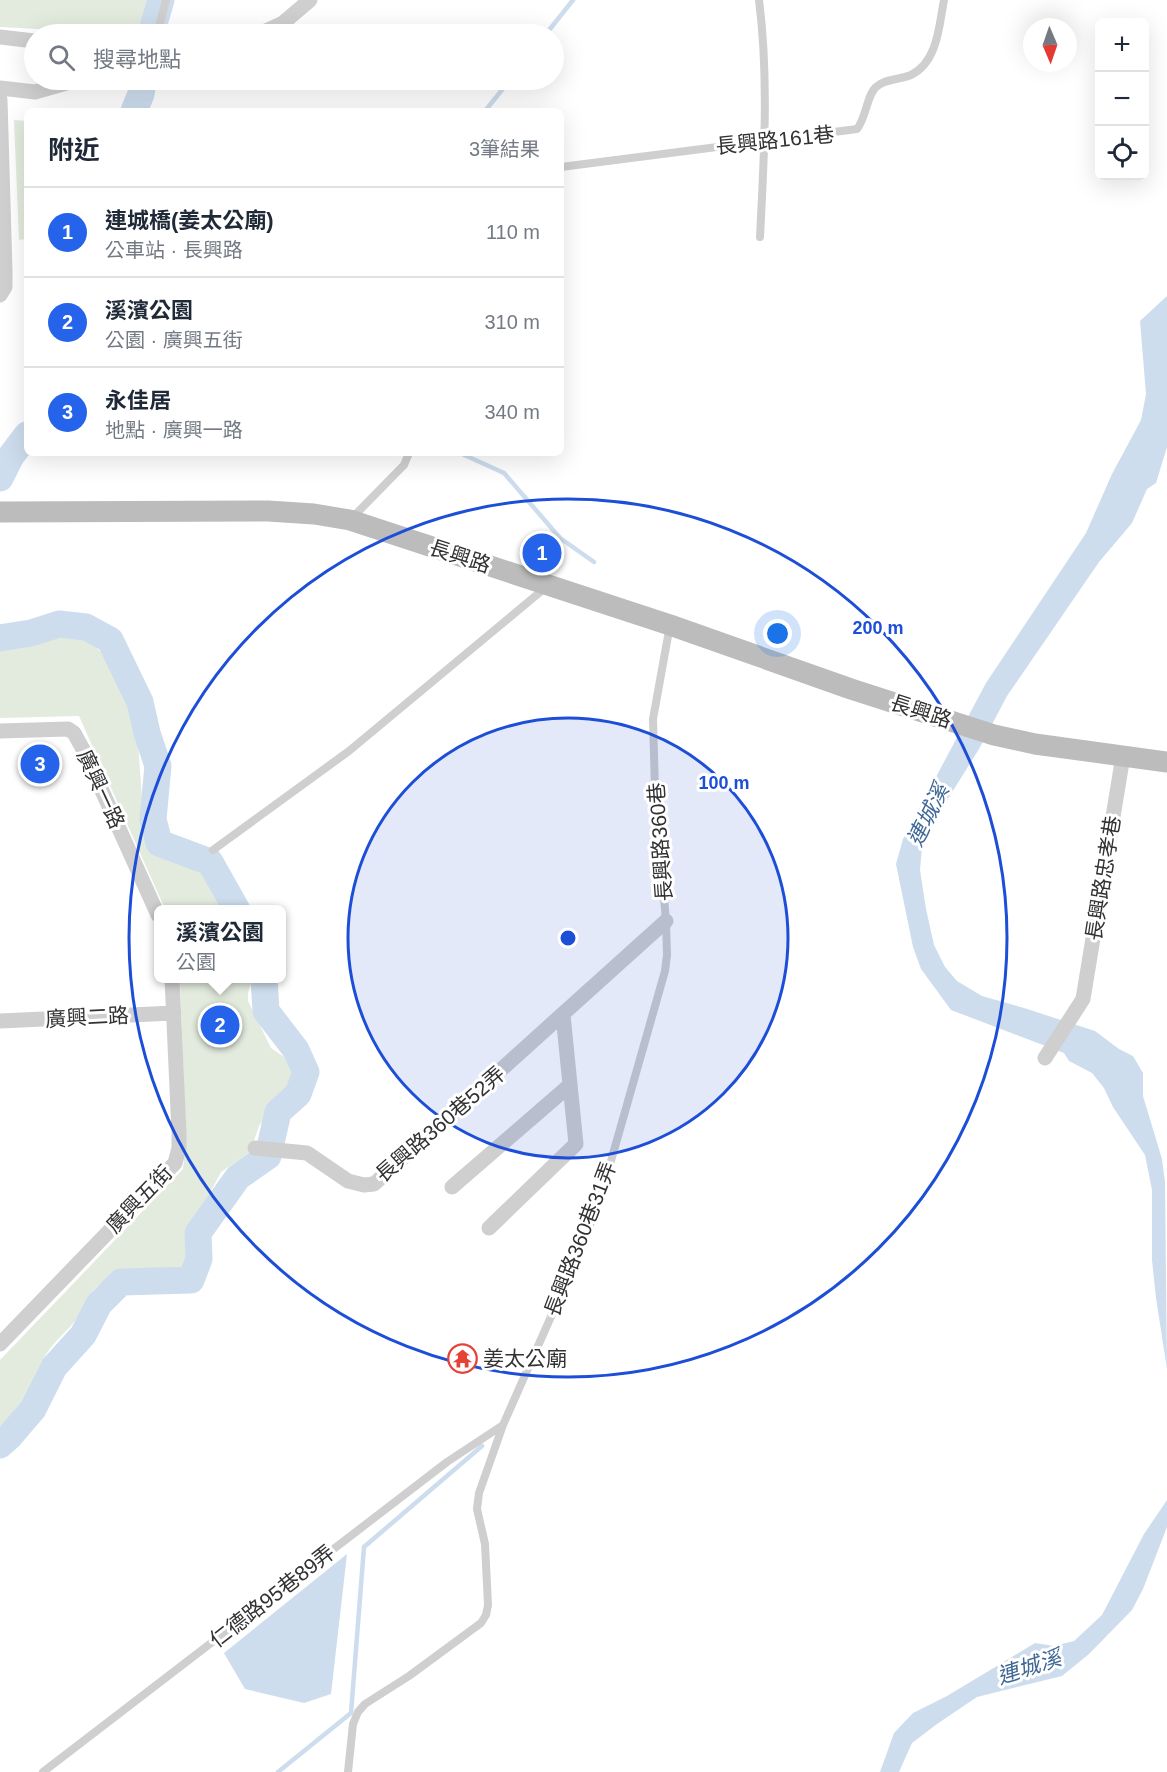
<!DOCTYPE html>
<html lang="zh-TW">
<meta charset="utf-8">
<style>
:root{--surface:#fff;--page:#f2f2f3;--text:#1f2937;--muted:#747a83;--line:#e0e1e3;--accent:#2563eb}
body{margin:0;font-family:Arial,"Noto Sans TC",sans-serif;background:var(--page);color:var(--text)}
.controls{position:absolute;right:18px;top:18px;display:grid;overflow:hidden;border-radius:9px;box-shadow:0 6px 24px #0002}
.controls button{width:54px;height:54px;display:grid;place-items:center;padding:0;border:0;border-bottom:2px solid var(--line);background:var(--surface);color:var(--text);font:30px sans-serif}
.compass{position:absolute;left:1023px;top:18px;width:54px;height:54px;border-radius:50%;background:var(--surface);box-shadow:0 6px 24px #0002;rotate:178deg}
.you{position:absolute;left:778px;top:634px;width:21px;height:21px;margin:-15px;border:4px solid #fff;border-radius:50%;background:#1a73e8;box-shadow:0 0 0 9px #1a73e833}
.badge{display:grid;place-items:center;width:39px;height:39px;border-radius:50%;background:var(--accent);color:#fff;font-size:20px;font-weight:700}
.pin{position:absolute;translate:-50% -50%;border:3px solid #fff;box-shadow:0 2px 6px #0006}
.popup{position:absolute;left:154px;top:905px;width:132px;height:78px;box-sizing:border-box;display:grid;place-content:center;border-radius:9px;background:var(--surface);filter:drop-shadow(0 2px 4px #0005);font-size:20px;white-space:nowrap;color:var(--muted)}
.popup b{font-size:22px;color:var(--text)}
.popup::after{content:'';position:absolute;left:50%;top:100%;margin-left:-12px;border:12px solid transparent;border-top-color:var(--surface)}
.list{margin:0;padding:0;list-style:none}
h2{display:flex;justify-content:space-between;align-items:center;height:78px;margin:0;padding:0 24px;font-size:26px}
h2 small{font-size:20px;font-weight:400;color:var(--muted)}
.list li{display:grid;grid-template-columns:39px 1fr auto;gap:18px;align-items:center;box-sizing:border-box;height:90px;padding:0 24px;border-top:2px solid var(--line)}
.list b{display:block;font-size:22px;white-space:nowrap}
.list p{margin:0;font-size:20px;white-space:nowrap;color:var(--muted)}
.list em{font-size:20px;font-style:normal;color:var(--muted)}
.icon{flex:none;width:33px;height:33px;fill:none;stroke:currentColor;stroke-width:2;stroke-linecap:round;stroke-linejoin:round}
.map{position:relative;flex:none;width:1167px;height:1772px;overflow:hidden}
.search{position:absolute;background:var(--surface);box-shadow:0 6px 24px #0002;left:24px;top:24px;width:540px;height:66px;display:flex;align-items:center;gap:15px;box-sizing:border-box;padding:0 21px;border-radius:33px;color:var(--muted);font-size:22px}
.panel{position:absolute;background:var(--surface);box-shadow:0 6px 24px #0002;left:24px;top:108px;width:540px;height:348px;border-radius:9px}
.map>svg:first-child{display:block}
.green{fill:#e3ebde}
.water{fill:#cddded}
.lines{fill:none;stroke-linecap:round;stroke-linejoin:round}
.stream{stroke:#cddded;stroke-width:4.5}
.river{stroke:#cddded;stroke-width:27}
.lane{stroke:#cfcfcf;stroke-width:8}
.street{stroke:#cfcfcf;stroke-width:15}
.secondary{stroke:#bcbcbc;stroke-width:21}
.ring{fill:none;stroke:#1d4ed8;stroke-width:3}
.labels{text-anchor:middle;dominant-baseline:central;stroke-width:6;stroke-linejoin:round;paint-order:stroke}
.street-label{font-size:21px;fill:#323232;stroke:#fff}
.poi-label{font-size:21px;fill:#323232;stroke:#fff;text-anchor:start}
.water-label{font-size:22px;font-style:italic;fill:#3f6895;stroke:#fff}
.centre{fill:#1d4ed8;stroke:#fff;stroke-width:3}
.ring-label{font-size:18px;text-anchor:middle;font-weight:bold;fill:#1d4ed8;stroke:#fff;stroke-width:6;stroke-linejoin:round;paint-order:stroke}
</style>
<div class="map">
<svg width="1167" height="1772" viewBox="0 0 1167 1772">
<rect width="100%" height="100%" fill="#fff"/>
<path class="green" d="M 0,0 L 153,0 L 142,34 L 58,34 L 37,29 L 0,27 Z
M 14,120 L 27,121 L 27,239 L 19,240 Z
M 48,631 L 67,631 L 80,633 L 100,651 L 122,688 L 130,706 L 137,729 L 144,827 L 148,841 L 151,845 L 162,853 L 186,858 L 202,872 L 207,879 L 221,909 L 165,909 L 79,716 L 0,718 L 0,647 L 25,643 Z
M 180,979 L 252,979 L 248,993 L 248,1001 L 271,1048 L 293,1063 L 296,1073 L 259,1126 L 250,1152 L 221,1172 L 194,1223 L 190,1242 L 192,1266 L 190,1270 C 163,1281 131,1269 104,1282 C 89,1289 85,1305 77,1318 C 68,1331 55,1340 47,1353 C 30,1379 25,1411 0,1432 L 0,1360 L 183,1169 L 186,1140 Z"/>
<path class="water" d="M 1167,296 L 1167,447 L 1156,483 L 1147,489 L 1132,523 L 1099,562 L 1007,696 L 979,749 L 936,818 L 922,847 L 920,870 L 926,909 L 934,945 L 945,967 L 957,981 L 982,996 L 1024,1008 L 1095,1031 L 1119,1049 L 1133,1056 L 1143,1073 L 1143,1096 L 1162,1159 L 1165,1182 L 1167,1369 L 1156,1298 L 1152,1260 L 1152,1190 L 1145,1155 L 1113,1107 L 1104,1088 L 1092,1073 L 1069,1061 L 1064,1053 L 951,1010 L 921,969 L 913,947 L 896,864 L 903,839 L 986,683 L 1086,533 L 1112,474 L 1141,420 L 1146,394 L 1140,321 Z
M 1167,1500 L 1167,1527 L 1143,1589 L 1132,1610 L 1089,1654 L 1062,1676 L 977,1697 L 937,1724 L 912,1743 L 899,1772 L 880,1772 L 894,1733 L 913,1713 L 947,1696 L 1035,1643 L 1054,1646 L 1074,1641 L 1102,1615 L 1144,1534 Z
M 347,1554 L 331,1694 L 304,1703 L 245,1689 L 224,1653 Z"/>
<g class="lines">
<path class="stream" d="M 546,34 L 573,0
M 485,111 L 510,80
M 460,453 L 504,473 L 560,538 L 594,562
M 278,1772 L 351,1713 L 364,1547 L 482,1446"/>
<path class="river" d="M 151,34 L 161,0
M 134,111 L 141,94 L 143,80
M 0,478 L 11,456 L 27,435
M 0,638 L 31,633 L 59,624 L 86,627 L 110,640 L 140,702 L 147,733 L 158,766 L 153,819 L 159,843 L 210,862 L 237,910
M 0,1445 L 9,1437 L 33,1409 L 54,1367 L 83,1335 L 99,1304 L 121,1282 L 191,1280 L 199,1259 L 198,1233 L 238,1177 L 268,1156 L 278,1112 L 298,1094 L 306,1072 L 296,1050 L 266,1011 L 264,978"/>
<path class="lane" d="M 759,0 C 769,78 764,158 760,237
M 157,34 L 166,0
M 561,167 L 857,129 C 866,118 867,95 876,87 C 886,78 900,80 911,75 C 938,62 939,25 944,0
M 351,519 L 404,465 L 409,453
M 213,850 L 349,751 L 545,588
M 43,1772 L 447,1462 L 503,1425
M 348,1772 L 353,1724 L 358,1712 L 365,1704 L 409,1676 L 481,1623 L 486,1615 L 488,1605 L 485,1544 L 477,1509 L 479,1493 L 503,1425 L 581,1249 L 603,1189 L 665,971 L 667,955 L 666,921 L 655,790 L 653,719 L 670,625"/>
<path class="street" d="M 259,34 L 283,23 L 310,0
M 0,37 L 34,41
M 0,88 L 35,92 L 77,80
M 0,100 L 5,271 L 5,287 L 0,295
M 0,731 L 68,729 L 74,733 L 85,753 L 158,915
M 0,1021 L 174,1013
M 1045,1058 L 1083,999 L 1123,756
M 255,1148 L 307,1153 L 348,1181 L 364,1185 L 374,1184 L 666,921
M 452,1187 L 570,1085
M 489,1228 L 576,1144 L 563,1015
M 0,1344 L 175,1163 L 179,1148 L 179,1133 L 172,978"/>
<path class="secondary" d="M 0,512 L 268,511 L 314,514 L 350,520 L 670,625 L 851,689 L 994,735 L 1035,744 L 1167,762"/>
</g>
<circle cx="568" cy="938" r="220" fill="#1d4ed8" fill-opacity=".12"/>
<g class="ring">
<circle cx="568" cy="938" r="220"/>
<circle cx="568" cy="938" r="439"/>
</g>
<defs>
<symbol id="temple-ring" viewBox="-11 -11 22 22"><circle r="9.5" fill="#fff" stroke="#e54338" stroke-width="1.5"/><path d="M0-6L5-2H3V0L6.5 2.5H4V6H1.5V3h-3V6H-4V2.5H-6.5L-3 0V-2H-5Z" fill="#e54338"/></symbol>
</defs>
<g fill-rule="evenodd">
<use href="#temple-ring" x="446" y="1342" width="33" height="33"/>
</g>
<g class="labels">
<g class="street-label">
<text transform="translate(775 140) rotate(-6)">長興路161巷</text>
<text transform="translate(460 556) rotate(18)">長興路</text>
<text transform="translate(921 711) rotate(18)">長興路</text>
<text transform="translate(101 789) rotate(65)">廣興一路</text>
<text transform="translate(660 842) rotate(-94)">長興路360巷</text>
<text transform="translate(1103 878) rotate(-81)">長興路忠孝巷</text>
<text transform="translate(87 1017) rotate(-3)">廣興二路</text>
<text transform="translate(440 1124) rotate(-41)">長興路360巷52弄</text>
<text transform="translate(139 1199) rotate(-46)">廣興五街</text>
<text transform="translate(580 1239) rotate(-69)">長興路360巷31弄</text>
<text transform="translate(272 1596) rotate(-38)">仁德路95巷89弄</text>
</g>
<g class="poi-label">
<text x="483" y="1358">姜太公廟</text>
</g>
<g class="water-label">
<text transform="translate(928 815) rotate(-64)">連城溪</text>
<text transform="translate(1029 1667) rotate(-18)">連城溪</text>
</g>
</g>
<circle cx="568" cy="938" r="9" class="centre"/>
<g class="ring-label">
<text x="878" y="634">200 m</text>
<text x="724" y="789">100 m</text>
</g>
</svg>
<div class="controls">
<button>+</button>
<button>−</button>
<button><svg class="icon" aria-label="locate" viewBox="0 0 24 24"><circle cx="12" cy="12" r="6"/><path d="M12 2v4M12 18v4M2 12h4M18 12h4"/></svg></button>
</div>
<svg class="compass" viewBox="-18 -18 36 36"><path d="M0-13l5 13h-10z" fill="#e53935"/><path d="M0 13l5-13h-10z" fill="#747a83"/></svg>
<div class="you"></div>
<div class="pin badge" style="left:542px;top:553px">1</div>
<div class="pin badge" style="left:220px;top:1025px">2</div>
<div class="popup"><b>溪濱公園</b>公園</div>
<div class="pin badge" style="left:40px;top:764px">3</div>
<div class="search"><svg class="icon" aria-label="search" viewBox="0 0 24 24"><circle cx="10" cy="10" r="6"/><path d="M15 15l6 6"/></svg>搜尋地點</div>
<section class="panel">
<h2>附近<small>3筆結果</small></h2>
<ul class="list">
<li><span class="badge">1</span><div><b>連城橋(姜太公廟)</b><p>公車站 · 長興路</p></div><em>110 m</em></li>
<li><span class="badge">2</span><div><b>溪濱公園</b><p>公園 · 廣興五街</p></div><em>310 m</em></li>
<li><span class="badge">3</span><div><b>永佳居</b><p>地點 · 廣興一路</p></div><em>340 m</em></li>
</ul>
</section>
</div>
